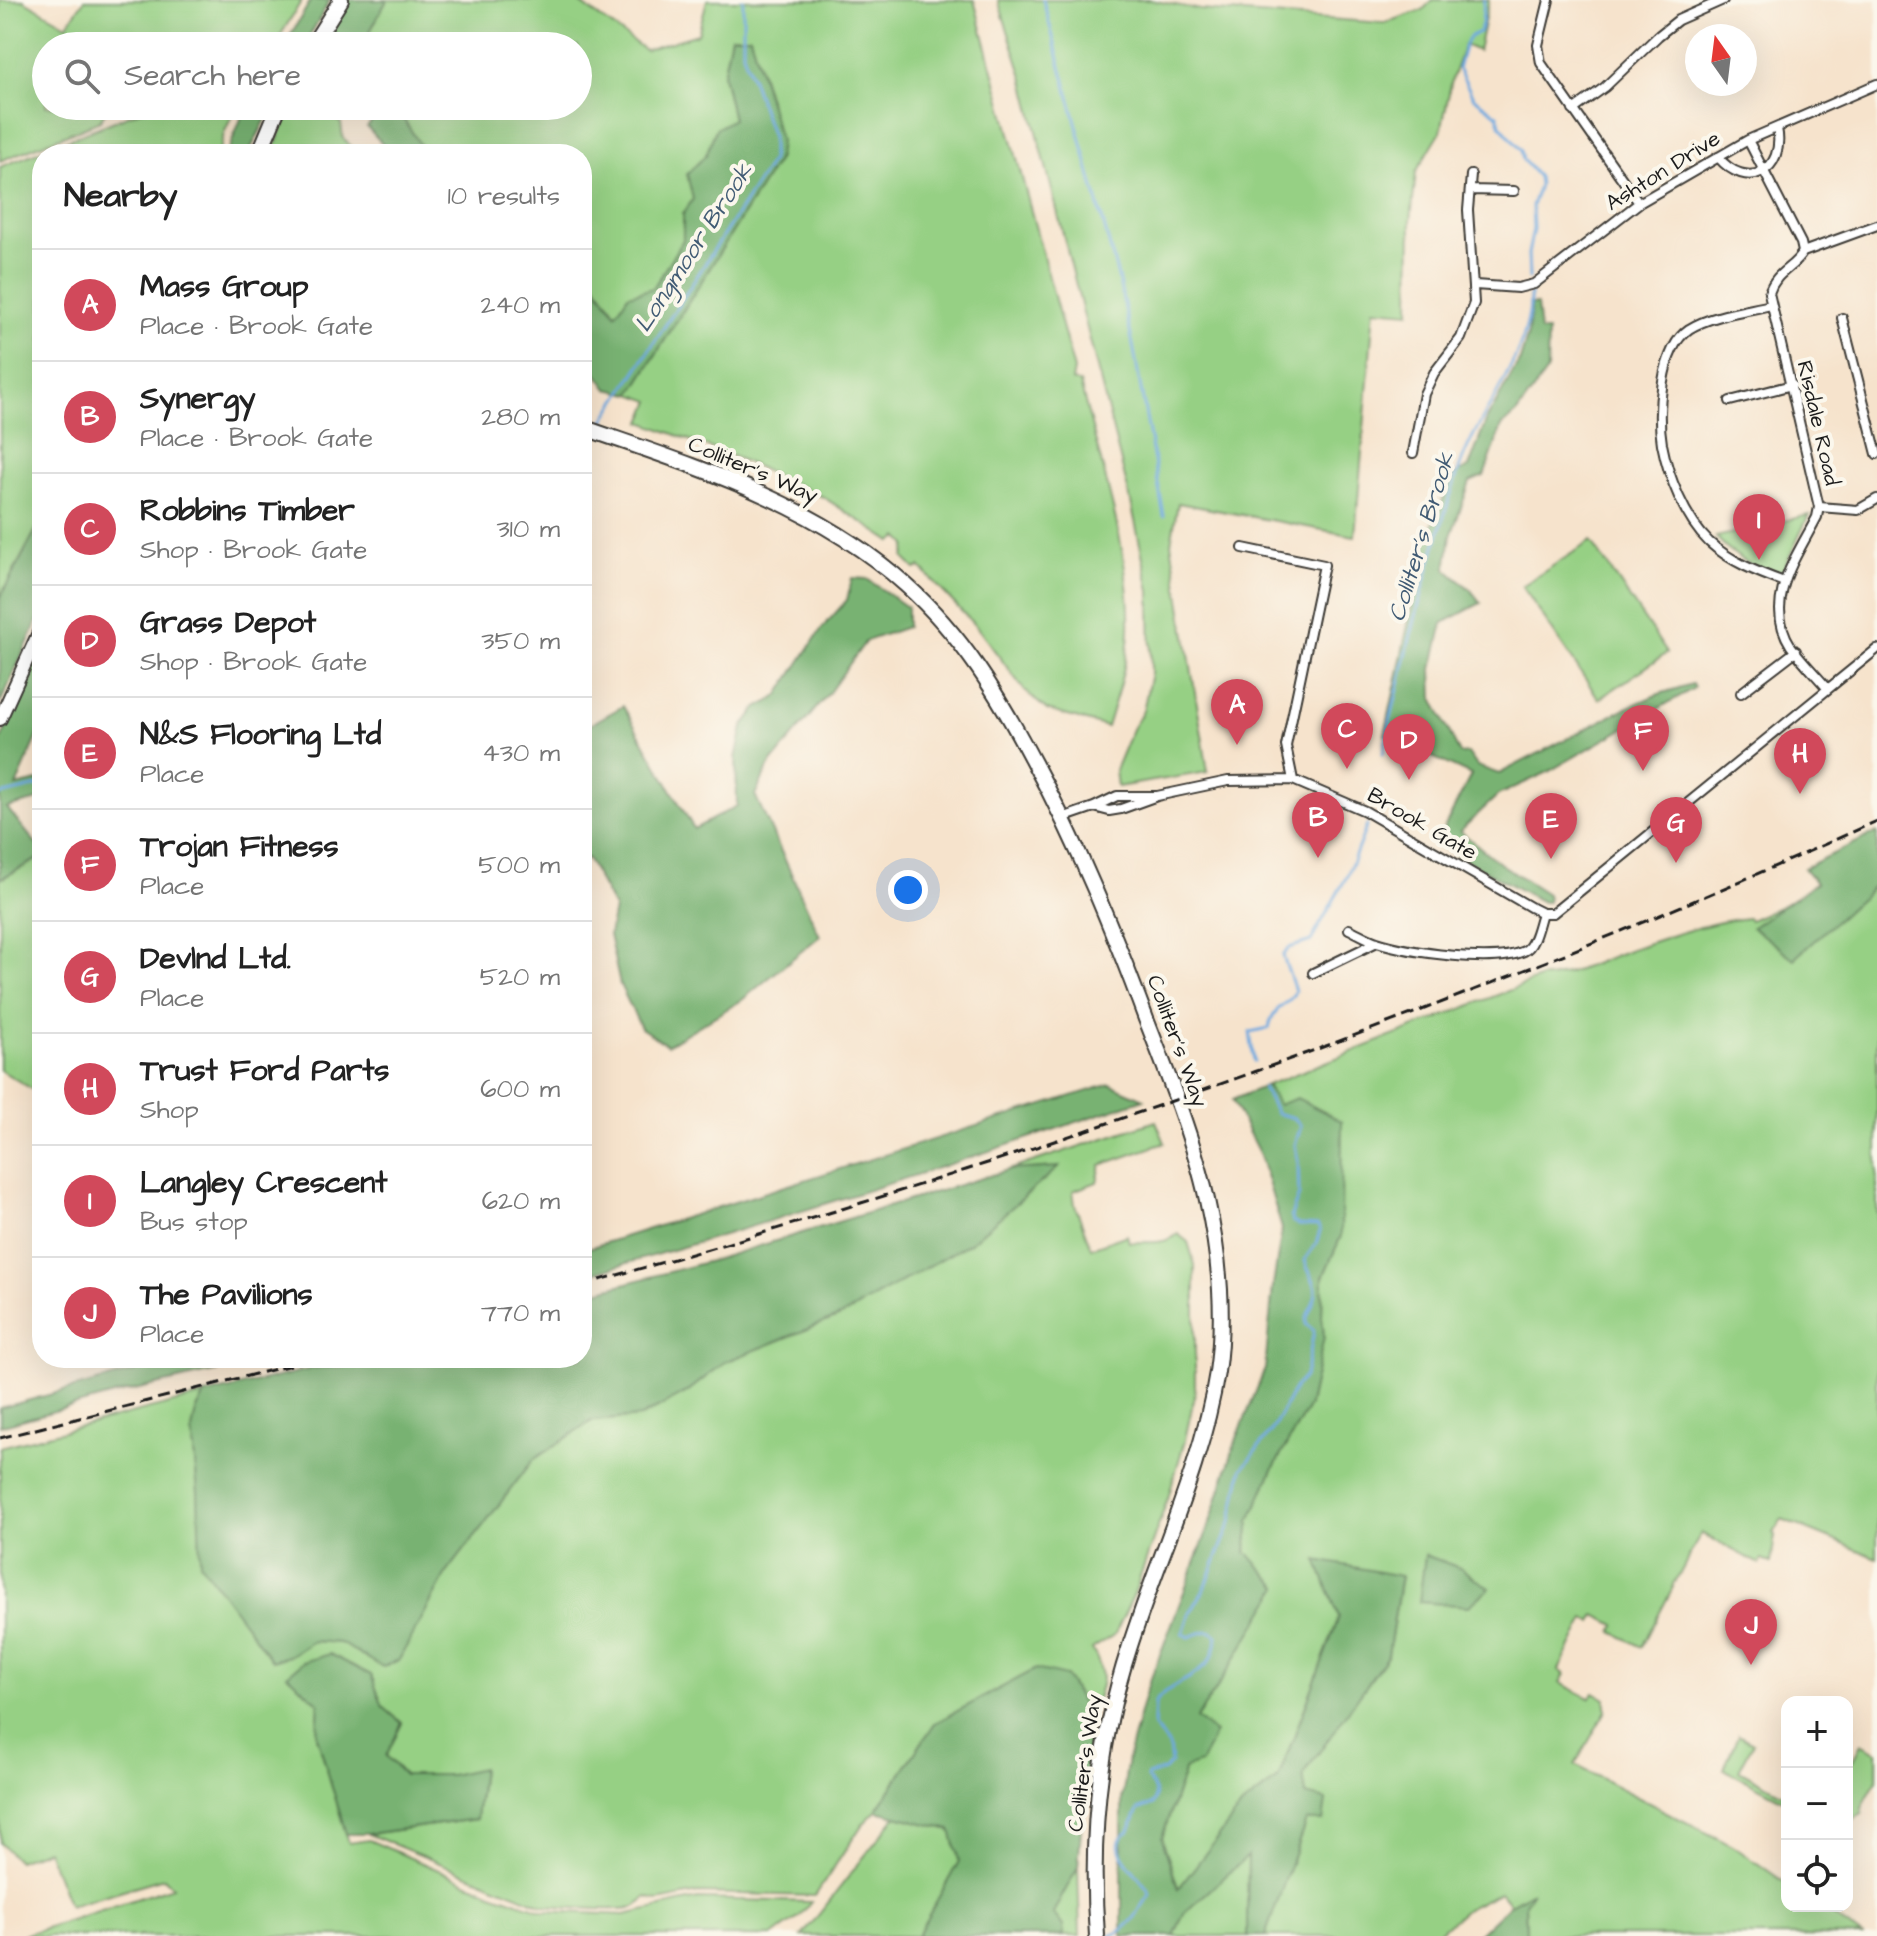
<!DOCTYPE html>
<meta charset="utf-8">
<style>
:root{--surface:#fff;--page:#f6f6f6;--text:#222;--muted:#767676;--line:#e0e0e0;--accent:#d1495b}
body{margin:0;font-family:"Architects Daughter",sans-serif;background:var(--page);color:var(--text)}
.controls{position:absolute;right:24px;bottom:24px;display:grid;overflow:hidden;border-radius:16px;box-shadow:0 8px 32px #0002}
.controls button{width:72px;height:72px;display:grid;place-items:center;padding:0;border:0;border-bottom:2px solid var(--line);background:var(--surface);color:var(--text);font:40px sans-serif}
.compass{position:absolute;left:1685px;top:24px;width:72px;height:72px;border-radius:50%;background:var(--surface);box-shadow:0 8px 32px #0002;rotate:346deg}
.you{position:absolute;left:908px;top:890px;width:28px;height:28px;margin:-20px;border:6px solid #fff;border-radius:50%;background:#1a73e8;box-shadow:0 0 0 12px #1a73e833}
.badge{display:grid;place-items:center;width:52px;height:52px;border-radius:50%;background:var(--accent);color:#fff;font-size:26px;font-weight:700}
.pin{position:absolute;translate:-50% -66px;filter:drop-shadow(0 2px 4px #0008)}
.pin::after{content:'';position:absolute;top:42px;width:28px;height:24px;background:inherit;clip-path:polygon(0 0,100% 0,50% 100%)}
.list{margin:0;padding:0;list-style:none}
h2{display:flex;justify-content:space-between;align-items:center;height:104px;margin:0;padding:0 32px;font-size:34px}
h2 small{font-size:26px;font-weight:400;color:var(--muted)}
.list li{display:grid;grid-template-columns:52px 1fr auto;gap:24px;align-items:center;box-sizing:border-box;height:112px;padding:0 32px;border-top:2px solid var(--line)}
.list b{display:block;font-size:30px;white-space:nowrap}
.list p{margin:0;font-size:26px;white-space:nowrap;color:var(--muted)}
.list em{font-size:26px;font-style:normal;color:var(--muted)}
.icon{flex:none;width:44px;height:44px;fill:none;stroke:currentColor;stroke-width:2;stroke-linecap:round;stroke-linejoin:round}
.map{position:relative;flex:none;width:1877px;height:1936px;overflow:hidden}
.search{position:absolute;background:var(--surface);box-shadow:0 8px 32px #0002;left:32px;top:32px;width:560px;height:88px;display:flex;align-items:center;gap:20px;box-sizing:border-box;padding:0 28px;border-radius:44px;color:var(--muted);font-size:30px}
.panel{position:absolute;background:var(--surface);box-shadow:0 8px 32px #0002;left:32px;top:144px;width:560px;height:1224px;border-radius:32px}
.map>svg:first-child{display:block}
.green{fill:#96d084;stroke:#597650;stroke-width:2}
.forest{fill:#78b272;stroke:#4a6747;stroke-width:2}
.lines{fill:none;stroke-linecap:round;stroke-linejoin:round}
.stream{stroke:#6ea9df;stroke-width:3}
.street-casing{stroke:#3d3a36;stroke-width:12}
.primary-casing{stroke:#3d3a36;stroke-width:16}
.highway-casing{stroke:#3d3a36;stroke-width:18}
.street{stroke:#fff;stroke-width:8}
.primary{stroke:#fff;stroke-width:12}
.highway{stroke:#fff;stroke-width:14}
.rail{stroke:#1c1c1c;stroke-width:3;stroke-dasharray:12 6;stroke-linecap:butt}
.labels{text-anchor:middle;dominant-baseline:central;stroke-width:8;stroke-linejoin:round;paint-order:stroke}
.street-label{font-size:22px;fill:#1c1c1c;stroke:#fbf7ec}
.water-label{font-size:24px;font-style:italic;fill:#415b74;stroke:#fbf7ec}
</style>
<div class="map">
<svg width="1877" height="1936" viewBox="0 0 1877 1936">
<rect width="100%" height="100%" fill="#fbf7ec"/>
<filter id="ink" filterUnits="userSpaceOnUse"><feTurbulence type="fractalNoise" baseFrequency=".0125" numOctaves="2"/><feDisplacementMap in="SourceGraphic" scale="16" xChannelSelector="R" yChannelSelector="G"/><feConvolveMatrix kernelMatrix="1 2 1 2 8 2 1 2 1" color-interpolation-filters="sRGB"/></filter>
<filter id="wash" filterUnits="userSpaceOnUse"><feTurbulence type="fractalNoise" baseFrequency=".006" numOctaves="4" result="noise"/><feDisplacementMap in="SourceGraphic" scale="32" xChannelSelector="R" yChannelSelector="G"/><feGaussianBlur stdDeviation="1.8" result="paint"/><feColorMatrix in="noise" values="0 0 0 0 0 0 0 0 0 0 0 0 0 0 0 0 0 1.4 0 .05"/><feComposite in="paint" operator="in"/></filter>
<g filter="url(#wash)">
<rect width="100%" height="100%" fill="#f6e3cc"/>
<path class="green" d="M 0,0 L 23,0 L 67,25 L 84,0 L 302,0 L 274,46 L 46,46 L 46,106 L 126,106 L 105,112 L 100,121 L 0,161 Z
M 387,0 L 576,0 L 645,50 L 698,34 L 707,0 L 974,0 L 1074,370 L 1072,381 L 1080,383 C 1099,459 1132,554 1129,631 C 1128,663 1116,697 1107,727 L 1047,710 L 1025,691 L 979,630 L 920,567 L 915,569 L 904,558 L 907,545 L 899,537 L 892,542 L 823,497 L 737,458 L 642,422 L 651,401 L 631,394 L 778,159 L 769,99 L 750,36 L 731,36 L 723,75 L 733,120 L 716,129 L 706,155 L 687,174 L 694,199 L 683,214 L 683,240 L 653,289 L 628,295 L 617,314 L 590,277 L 582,270 L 582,154 L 426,154 L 395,106 L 578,106 L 578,46 L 362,46 Z
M 998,0 L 1151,0 L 1201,10 L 1384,23 L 1423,10 L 1432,0 L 1489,0 L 1478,51 L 1464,45 L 1452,79 L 1441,131 L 1416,172 L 1411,220 L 1410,312 L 1374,309 L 1355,536 L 1178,503 L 1171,543 L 1208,772 L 1117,787 L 1115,770 L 1132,729 L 1143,711 L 1151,673 L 1150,591 L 1131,502 L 1024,80 Z
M 152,106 L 237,106 L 224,133 L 219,154 L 42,154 L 42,519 L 0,597 L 0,167 Z
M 291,106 L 311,106 L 341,123 L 343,138 L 359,154 L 272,154 Z
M 1809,515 L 1784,568 L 1779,573 C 1755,571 1731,554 1716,537 Z
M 1591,541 L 1667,653 L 1599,699 L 1522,586 Z
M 42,857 L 42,1095 L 0,1070 L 0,879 Z
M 1877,863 L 1877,1558 L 1782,1519 L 1773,1533 L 1775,1535 L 1771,1563 L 1762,1559 L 1759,1564 L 1701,1533 L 1642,1647 L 1613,1632 L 1616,1625 L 1596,1615 L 1592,1622 L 1585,1619 L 1559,1670 L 1565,1674 L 1560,1683 L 1589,1698 L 1594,1692 L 1606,1699 L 1606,1711 L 1575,1765 L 1733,1846 L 1787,1884 L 1787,1906 L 1819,1906 L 1862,1936 L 1524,1936 L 1526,1932 L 1525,1903 L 1531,1892 L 1510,1904 L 1500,1892 L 1466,1909 L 1435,1936 L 1265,1936 L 1306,1821 L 1323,1821 L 1306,1795 L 1302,1775 L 1388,1655 L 1401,1577 L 1318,1561 L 1339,1617 L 1278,1779 L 1242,1806 L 1179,1890 L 1162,1838 L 1185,1768 L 1196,1718 L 1217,1688 L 1278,1588 L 1246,1552 L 1250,1520 L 1272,1471 L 1309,1405 L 1324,1337 L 1322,1317 L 1323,1277 L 1341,1236 L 1267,1085 L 1541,978 C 1559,981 1613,955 1634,948 C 1671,936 1708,922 1747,918 L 1750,920 Z
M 1156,1121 L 1165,1143 L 1101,1165 L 1097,1182 L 1073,1191 L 1075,1205 L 1091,1248 L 1127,1235 L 1129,1242 C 1146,1242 1165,1245 1178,1234 L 1188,1242 L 1195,1265 L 1195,1393 L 1185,1440 L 1168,1498 L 1134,1594 L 1115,1634 L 1092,1649 C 1109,1679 1101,1687 1090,1717 L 1066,1676 L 935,1723 L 876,1811 L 862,1825 L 815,1896 L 698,1893 L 658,1901 L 646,1897 C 643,1900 641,1904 637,1906 C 624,1913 562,1907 545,1906 L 368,1834 L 476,1819 L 482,1769 L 450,1775 L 404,1775 L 386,1756 L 402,1723 L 383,1707 L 371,1675 L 288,1675 L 319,1703 L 317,1736 L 349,1843 L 369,1840 L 492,1893 L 544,1911 L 625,1915 L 698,1899 L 811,1902 L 800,1916 L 772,1936 L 20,1936 L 173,1887 L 164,1878 L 69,1906 L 47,1850 L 18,1861 L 0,1843 L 0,1447 L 205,1395 L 196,1411 L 192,1430 L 198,1492 L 289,1655 L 313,1641 L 340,1643 L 383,1667 L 399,1660 L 446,1574 L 533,1460 L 592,1421 L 641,1417 L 687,1392 L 725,1362 L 843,1315 L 971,1242 L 1057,1168 L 1008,1170 Z
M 1738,1735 L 1753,1743 L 1739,1770 L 1787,1796 L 1787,1802 L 1724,1769 Z
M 1861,1744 L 1877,1752 L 1877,1780 L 1862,1807 L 1863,1812 L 1847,1826 L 1847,1771 Z
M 896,1816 L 951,1830 L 960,1861 L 917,1936 L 802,1936 Z
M 1248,1855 L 1247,1936 L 1174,1936 L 1184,1913 Z
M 1078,1867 L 1080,1936 L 1063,1936 L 1063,1926 L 1052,1913 Z"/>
<path class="forest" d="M 311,0 L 330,0 L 304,46 L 284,46 Z
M 348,0 L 387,0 L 362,46 L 322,46 Z
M 731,36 L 750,36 L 780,140 L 778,159 L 631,394 L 608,389 L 582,353 L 582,270 L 590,277 L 616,314 L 628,295 L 653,288 L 683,240 L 683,214 L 693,199 L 687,174 L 706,155 L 716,129 L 733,119 L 723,75 Z
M 246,106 L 273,106 L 248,154 L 227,154 Z
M 384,106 L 395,106 L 426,154 L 392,154 L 367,127 Z
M 1531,305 L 1537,305 L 1540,332 L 1548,332 L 1547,371 L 1517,413 L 1502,426 L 1484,476 L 1470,482 L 1451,536 L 1446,569 L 1470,589 L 1481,603 L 1443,623 L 1432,669 L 1433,698 L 1460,754 L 1468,753 L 1477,766 L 1499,774 L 1620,711 L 1656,695 L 1692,684 L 1694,688 L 1546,773 L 1498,795 L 1460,831 L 1498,862 L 1547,894 L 1548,902 L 1542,902 L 1436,844 L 1471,775 L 1385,735 L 1425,543 L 1453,475 L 1469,467 L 1487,419 L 1520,360 L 1528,334 Z
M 42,519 L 42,611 L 0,704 L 0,598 Z
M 852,578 L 867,579 L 907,607 L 907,627 L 866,641 L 828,694 L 769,766 L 755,795 L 820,936 L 742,1000 L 667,1045 L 641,1028 L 620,985 L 609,935 L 614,908 L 587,858 L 582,861 L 582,729 L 623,706 L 694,829 L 737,806 L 736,758 L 743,727 L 756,709 L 778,696 L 822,628 L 847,600 Z
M 42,645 L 42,727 L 16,786 L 42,780 L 42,799 L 7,808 L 42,851 L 42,857 L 0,879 L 0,742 Z
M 1877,832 L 1877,884 L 1794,959 L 1752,927 L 1816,883 L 1804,868 Z
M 1110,1084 L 1144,1099 C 958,1163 771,1223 582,1276 L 582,1250 Z
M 1267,1085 L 1278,1105 L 1297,1098 L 1342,1121 L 1341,1236 L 1323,1277 L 1322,1317 L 1324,1337 L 1309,1405 L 1272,1471 L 1250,1520 L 1246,1552 L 1279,1587 L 1217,1688 L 1196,1718 L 1215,1733 L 1201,1763 L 1185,1768 L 1162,1838 L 1178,1889 L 1242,1806 L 1278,1779 L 1339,1617 L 1317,1560 L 1401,1576 L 1388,1655 L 1303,1775 L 1306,1795 L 1326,1800 L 1323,1821 L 1306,1821 L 1265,1936 L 1247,1936 L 1248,1856 L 1184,1913 L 1174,1936 L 1122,1936 L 1122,1799 L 1128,1758 L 1145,1694 L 1208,1529 L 1237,1438 L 1265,1369 L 1273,1286 L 1282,1229 L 1260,1155 L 1232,1100 Z
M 1059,1167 L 971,1242 L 843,1315 L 725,1362 L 687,1392 L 641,1417 L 592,1421 L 533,1460 L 446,1574 L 399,1660 L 383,1667 L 340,1643 L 313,1641 L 289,1656 L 272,1661 L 200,1563 L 198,1492 L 192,1430 L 196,1411 L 205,1395 L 314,1368 L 342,1367 L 393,1358 L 582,1358 L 582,1295 L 710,1261 L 1008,1170 Z
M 140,1358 L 275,1358 L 117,1394 L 0,1426 L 0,1408 L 152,1367 Z
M 1425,1555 L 1460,1568 L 1490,1588 L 1469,1606 L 1419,1602 Z
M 330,1654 L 371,1675 L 383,1707 L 402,1723 L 386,1756 L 404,1775 L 450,1775 L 482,1768 L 476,1819 L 368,1834 L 346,1834 L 317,1736 L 319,1703 L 287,1675 L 303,1662 Z
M 1036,1669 L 1066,1676 L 1090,1718 L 1078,1867 L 1053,1913 L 1063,1926 L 1063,1936 L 917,1936 L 959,1861 L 951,1830 L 876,1811 L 935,1723 Z
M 1533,1891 L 1525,1903 L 1526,1932 L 1524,1936 L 1477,1936 L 1510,1904 Z"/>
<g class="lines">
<path class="stream" d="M 1043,0 L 1118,277 L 1133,345 L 1164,516
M 1484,0 L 1482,24 L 1479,32 C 1462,38 1464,52 1458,68 L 1473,97 L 1498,115 L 1500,125 L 1521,150 L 1523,160 L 1538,177 L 1539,185 L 1532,206 L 1533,229 L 1528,254 L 1529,278
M 599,428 L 772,160 L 772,137 L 743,53 L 743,0
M 582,455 L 593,438
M 1383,754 C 1404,658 1428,562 1459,469 C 1477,414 1533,353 1530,294
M 0,795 L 42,785
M 1254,1061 L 1250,1032 L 1269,1028 C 1274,1002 1288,1009 1295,991 L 1283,956 L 1289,948 L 1311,941 L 1347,876 L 1367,825
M 1110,1936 C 1130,1929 1139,1912 1150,1894 C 1144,1876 1100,1848 1129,1831 L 1138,1810 L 1153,1804 C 1159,1794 1153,1787 1147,1778 L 1148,1775 L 1164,1770 L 1171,1763 L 1169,1746 L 1154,1727 L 1155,1702 C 1173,1678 1216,1678 1217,1636 C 1208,1626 1200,1634 1189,1637 L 1183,1633 L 1189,1615 L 1205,1588 L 1232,1520 L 1242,1469 L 1274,1427 L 1295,1387 L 1305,1376 L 1314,1331 L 1306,1324 C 1306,1311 1316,1304 1316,1291 C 1316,1280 1306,1270 1305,1259 L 1316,1244 L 1320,1231 L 1318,1226 L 1299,1225 L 1293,1222 L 1291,1216 L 1299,1195 L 1298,1161 L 1295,1145 L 1301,1126 L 1294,1118 L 1276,1113 L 1263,1087"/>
</g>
</g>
<g filter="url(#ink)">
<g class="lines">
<defs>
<path id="street" d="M 1549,0 L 1538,45 L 1541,63 L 1639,203
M 1573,110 L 1605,87 L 1658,36 L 1678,20 L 1723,0
M 1748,140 L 1801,243 L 1803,252
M 1718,157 C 1747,192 1786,171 1777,128
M 1470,190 L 1514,191
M 1475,285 L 1518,288 L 1534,284 L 1639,203 L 1748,140 L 1877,84
M 1771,305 C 1746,311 1711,315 1689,329 C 1660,349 1657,413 1662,444 C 1668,476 1685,519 1709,542 C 1731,562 1757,572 1784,582
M 1842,318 L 1877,454
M 1730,401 L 1792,385
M 1413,453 L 1424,394 L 1434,373 L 1461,338 L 1474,303 L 1468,210 L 1471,175
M 1819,507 L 1858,510 L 1877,499
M 1243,548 L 1324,565 L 1286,746 L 1293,780
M 1828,689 C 1816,675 1802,661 1791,646 C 1762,602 1797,556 1817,517 L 1819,507 L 1769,293 C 1776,271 1793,269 1803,252 L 1877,225
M 1741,693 L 1796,651
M 1157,796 L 1117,796 L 1094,807 L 1109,811 L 1121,809 L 1157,796 L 1228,781 L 1293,780 L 1365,811 L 1532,908 L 1542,913 L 1553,913 L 1877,649
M 1062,818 L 1094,807
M 1349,929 C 1358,933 1367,939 1377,942 C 1408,952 1494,965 1524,951 C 1535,946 1538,924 1542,913
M 1313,973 L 1377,942"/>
<path id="primary" d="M 0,719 L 42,626"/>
<path id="highway" d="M 312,46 L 341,0
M 259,154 L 279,106
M 582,427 C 696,467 814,502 906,585 C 962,635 999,696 1033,761 C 1078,844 1113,930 1146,1019 C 1168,1075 1194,1141 1207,1200 C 1219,1254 1225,1316 1217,1372 C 1202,1467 1158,1557 1129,1649 C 1099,1741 1090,1840 1097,1936"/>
</defs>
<use href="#street" class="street-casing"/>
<use href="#primary" class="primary-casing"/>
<use href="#highway" class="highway-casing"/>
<use href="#street" class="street"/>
<use href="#primary" class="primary"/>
<use href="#highway" class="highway"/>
<path class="rail" d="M 582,1285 C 1024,1162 1458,1010 1877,821
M 0,1438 L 319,1358"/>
</g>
</g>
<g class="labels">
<g class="street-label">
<text transform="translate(1663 171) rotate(-32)">Ashton Drive</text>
<text transform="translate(1818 423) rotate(77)">Risdale Road</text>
<text transform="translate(753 470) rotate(23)">Colliter's Way</text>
<text transform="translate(1422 824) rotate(30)">Brook Gate</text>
<text transform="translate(1177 1041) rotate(70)">Colliter's Way</text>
<text transform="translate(1085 1763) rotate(-82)">Colliter's Way</text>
</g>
<g class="water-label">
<text transform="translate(694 248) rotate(-57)">Longmoor Brook</text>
<text transform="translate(1422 537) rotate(-73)">Colliter's Brook</text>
</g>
</g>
</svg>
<div class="controls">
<button>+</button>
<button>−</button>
<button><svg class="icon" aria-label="locate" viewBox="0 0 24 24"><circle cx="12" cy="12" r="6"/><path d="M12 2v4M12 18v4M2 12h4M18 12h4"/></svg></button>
</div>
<svg class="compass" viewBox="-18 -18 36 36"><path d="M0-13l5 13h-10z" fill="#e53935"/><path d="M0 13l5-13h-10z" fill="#767676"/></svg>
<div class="you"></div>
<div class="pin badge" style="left:1237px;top:745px">A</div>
<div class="pin badge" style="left:1318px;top:858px">B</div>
<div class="pin badge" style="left:1347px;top:769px">C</div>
<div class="pin badge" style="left:1409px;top:780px">D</div>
<div class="pin badge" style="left:1551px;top:859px">E</div>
<div class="pin badge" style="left:1643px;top:771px">F</div>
<div class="pin badge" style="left:1676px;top:863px">G</div>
<div class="pin badge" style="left:1800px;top:794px">H</div>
<div class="pin badge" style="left:1759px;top:560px">I</div>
<div class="pin badge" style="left:1751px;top:1665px">J</div>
<div class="search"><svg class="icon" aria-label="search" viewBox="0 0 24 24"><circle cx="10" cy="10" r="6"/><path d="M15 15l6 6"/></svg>Search here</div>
<section class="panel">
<h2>Nearby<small>10 results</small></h2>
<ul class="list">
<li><span class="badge">A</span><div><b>Mass Group</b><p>Place · Brook Gate</p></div><em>240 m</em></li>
<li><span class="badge">B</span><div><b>Synergy</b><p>Place · Brook Gate</p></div><em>280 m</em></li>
<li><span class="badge">C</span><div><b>Robbins Timber</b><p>Shop · Brook Gate</p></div><em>310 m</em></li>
<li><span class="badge">D</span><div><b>Grass Depot</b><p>Shop · Brook Gate</p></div><em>350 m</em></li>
<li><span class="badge">E</span><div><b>N&amp;S Flooring Ltd</b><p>Place</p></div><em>430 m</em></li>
<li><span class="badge">F</span><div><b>Trojan Fitness</b><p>Place</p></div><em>500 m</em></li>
<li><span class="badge">G</span><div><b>Devlnd Ltd.</b><p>Place</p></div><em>520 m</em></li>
<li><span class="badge">H</span><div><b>Trust Ford Parts</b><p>Shop</p></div><em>600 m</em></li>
<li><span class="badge">I</span><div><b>Langley Crescent</b><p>Bus stop</p></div><em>620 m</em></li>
<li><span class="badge">J</span><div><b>The Pavilions</b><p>Place</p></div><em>770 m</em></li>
</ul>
</section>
</div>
